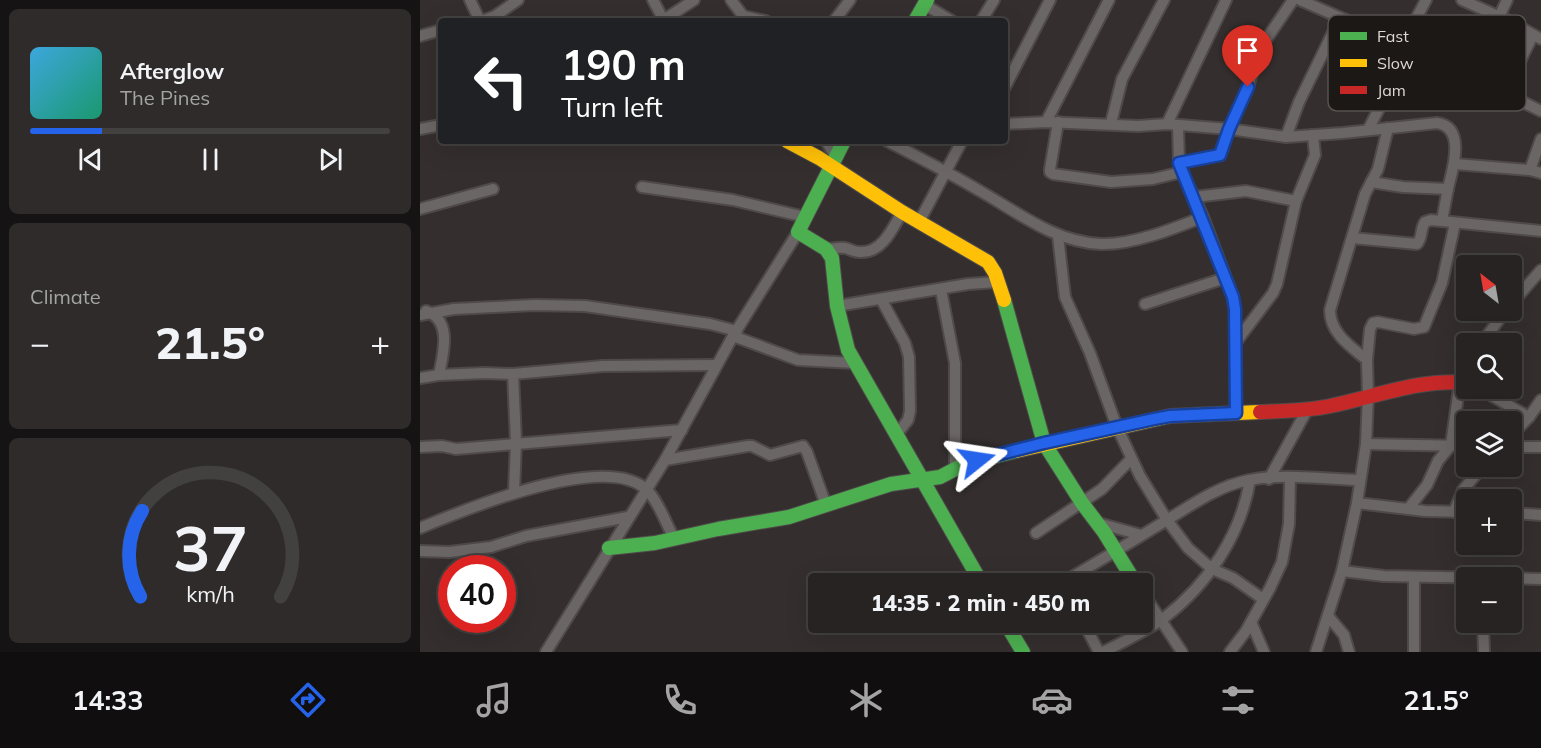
<!DOCTYPE html>
<meta charset="utf-8">
<style>
body{margin:0;font-family:Mulish,sans-serif;background:#2f2b2a;color:#f1f3f6;height:100vh;display:flex;flex-direction:column;font-size:22px;white-space:nowrap}
*{box-sizing:border-box;margin:0}
p{font-size:20px;color:#a4a4a5}
.icon{flex:none;width:33px;height:33px;fill:none;stroke:currentColor;stroke-width:2;stroke-linecap:round;stroke-linejoin:round}
.map{position:relative;flex:1;overflow:hidden}
.sheet{display:flex;flex-direction:column;gap:9px;padding:9px;background:#151313;width:420px}
.sheet>*{flex:none}
.top-card{position:absolute;left:18px;top:18px;width:570px;height:126px;border-radius:6px;box-shadow:0 6px 24px #0002,0 0 0 2px #434040;background:#202124;color:#fff;overflow:hidden}
.needle{width:39px;rotate:329deg}
.tools{position:absolute;left:1036px;top:255px;display:grid;gap:12px}
.tools a{display:grid;place-items:center;width:66px;height:66px;border-radius:6px;background:#272322;box-shadow:0 6px 24px #0002,0 0 0 2px #434040;font-size:30px}
.speed{position:absolute;left:18px;top:555px;display:flex;gap:12px;font-size:30px;font-weight:700;text-align:center}
.speed>*{display:grid;place-content:center;width:78px;height:78px;border-radius:50%;background:#272322;box-shadow:0 6px 24px #0002,0 0 0 2px #434040;line-height:1}
.speed .limit{border:9px solid #d22;background:#fff;color:#111}
.pin{position:absolute;display:grid;place-items:center;width:51px;height:51px;color:#fff;margin:-62px -26px;border-radius:50% 50% 50% 0;rotate:-45deg;box-shadow:0 0 6px #0007}
.pin .icon{rotate:45deg}
.me{position:absolute;width:66px;margin:-33px;rotate:75deg;stroke-linejoin:round;filter:drop-shadow(0 0 4px #0008)}
.turn{display:flex;align-items:center;gap:21px;height:126px;padding:0 24px;font-size:27px}
.turn .icon{width:78px;height:78px;stroke-width:2.5}
.turn b{display:block;font-size:42px;line-height:51px}
.big{font-size:45px;font-weight:800;line-height:1.1}
.sheet .tile{flex:1;display:flex;flex-direction:column;justify-content:center;gap:9px;min-width:0;padding:0 21px;border-radius:9px;background:#2f2b2a}
.sheet .dial{align-items:center;gap:0}
.dial svg{height:156px;overflow:visible;fill:none;stroke:#434040;stroke-width:7;stroke-linecap:round;text-anchor:middle}
.dial text{fill:#f1f3f6;stroke:none}
.song{display:flex;align-items:center;gap:18px}
.cover{width:72px;height:72px;border-radius:9px;background:linear-gradient(135deg,hsl(200 70% 55%),hsl(160 70% 35%))}
.played{height:6px;border-radius:3px;background:linear-gradient(90deg,#2563eb 20%,#434040 20%)}
.keys{display:flex;justify-content:space-around;direction:ltr}
.heat{display:flex;justify-content:space-between;align-items:center;font-size:33px;direction:ltr}
.trip{position:absolute;left:388px;top:573px;width:345px;height:60px;border-radius:6px;background:#272322;box-shadow:0 6px 24px #0002,0 0 0 2px #434040;font-weight:800;line-height:60px;text-align:center}
.tabs{display:flex;height:96px;justify-content:space-around;align-items:center;background:#100e0e;color:#a4a4a5}
.tabs .icon{width:42px;height:42px}
.tabs .active{color:#2563eb}
.tabs b{font-size:27px;color:#f1f3f6}
main{display:flex;flex:1;min-height:0}
.map>svg:first-child{display:block}
.lines{fill:none;stroke-linecap:round;stroke-linejoin:round}
.street-casing{stroke:#4f4a49;stroke-width:14}
.fast-casing{stroke:#4f4a49;stroke-width:16}
.slow-casing{stroke:#4f4a49;stroke-width:16}
.jam-casing{stroke:#4f4a49;stroke-width:16}
.street{stroke:#6a6665;stroke-width:10}
.fast{stroke:#4caf50;stroke-width:14}
.slow{stroke:#ffc107;stroke-width:14}
.jam{stroke:#c62828;stroke-width:14}
.route-casing{stroke:#184099;stroke-width:15}
.route{stroke:#2563eb;stroke-width:10}
.key{fill:#1c1815;stroke:#56524f;stroke-width:1.5}
.key-label{font-size:16px;fill:#dfd8d5}
</style>
<main>
<section class="sheet">
<div class="tile">
<div class="song"><i class="cover"></i><div><b>Afterglow</b><p>The Pines</p></div></div>
<div class="played"></div>
<div class="keys"><svg class="icon" aria-label="previous" viewBox="0 0 24 24"><path d="M18 5L8 12l10 7zM5 5v14"/></svg><svg class="icon" aria-label="pause" viewBox="0 0 24 24"><path d="M8 5v14M16 5v14"/></svg><svg class="icon" aria-label="next" viewBox="0 0 24 24"><path d="M6 5l10 7-10 7zM19 5v14"/></svg></div>
</div>
<div class="tile"><p>Climate</p>
<div class="heat"><a>−</a><b class="big">21.5°</b><a>+</a></div>
</div>
<div class="tile dial"><svg viewBox="0 0 100 80">
<path d="M14 69A42 42 0 1 1 86 69"/>
<path d="M14 69A42 42 0 0 1 15 25" stroke="#2563eb"/>
<text x="50" y="56" font-size="32" font-weight="700">37</text>
<text x="50" y="72" font-size="11">km/h</text>
</svg></div>
</section>
<div class="map">
<svg width="1121" height="652" viewBox="0 0 1121 652">
<rect width="100%" height="100%" fill="#342f2e"/>
<g class="lines">
<g class="street-casing">
<g id="street">
<path d="M50,0L60,21"/>
<path d="M233,0L243,19"/>
<path d="M311,0L327,21"/>
<path d="M880,0L1013,58L1121,111"/>
<path d="M1042,0L1087,20L1121,39"/>
<path d="M505,5L532,21"/>
<path d="M323,16L346,21"/>
<path d="M1079,17L1087,0"/>
<path d="M62,21L75,16L98,0"/>
<path d="M242,21L274,0"/>
<path d="M414,21L430,0"/>
<path d="M561,21L574,0"/>
<path d="M0,36L21,30"/>
<path d="M585,87L630,0"/>
<path d="M1084,93L1113,35"/>
<path d="M626,122L689,0"/>
<path d="M638,122L630,169V172L633,174L691,182L733,179L762,172"/>
<path d="M691,123L702,79L744,0"/>
<path d="M585,124L626,122L718,126L747,124L809,129L866,137L923,133L1017,123C1046,127 1033,169 1028,188C1026,199 1024,210 1022,221"/>
<path d="M747,124L806,0"/>
<path d="M758,126L759,163L762,172L783,217L813,297L815,309L816,413"/>
<path d="M0,129L21,125"/>
<path d="M948,130L964,99L987,36L1006,0"/>
<path d="M866,137L879,102L920,18"/>
<path d="M406,141L415,156"/>
<path d="M467,141C498,157 530,173 560,191C599,213 634,242 681,244C712,245 753,229 783,217"/>
<path d="M759,163L800,155L809,129L828,87L839,50L873,0"/>
<path d="M1035,164L1110,170L1121,173"/>
<path d="M1110,170L1121,139"/>
<path d="M951,182L983,187L1028,189"/>
<path d="M222,187L313,200L385,217"/>
<path d="M774,197L826,191L876,201"/>
<path d="M0,209L73,189"/>
<path d="M499,222L542,141"/>
<path d="M638,236L645,297L670,353L697,427L720,476L747,520L768,548L792,569L813,578L843,599"/>
<path d="M932,238L997,244C1003,237 1000,229 1005,222L1011,220L1121,231"/>
<path d="M406,249C412,249 419,247 425,248C430,249 434,252 439,252C462,254 473,228 482,212"/>
<path d="M521,290L535,363V469"/>
<path d="M461,299L485,343L489,357L490,411L488,420L476,435"/>
<path d="M1092,303L1121,270"/>
<path d="M725,304L805,278"/>
<path d="M417,306L548,284L577,282"/>
<path d="M6,311C33,320 23,354 19,375"/>
<path d="M0,315L34,309L115,305L165,306L290,324L317,331"/>
<path d="M313,336L378,360L435,363"/>
<path d="M816,342L853,293L857,284L876,201L895,155L893,135"/>
<path d="M1061,344L1086,310"/>
<path d="M947,360C930,346 910,333 910,310L945,194L958,169L968,128"/>
<path d="M93,374L96,442L94,492"/>
<path d="M0,378L19,375L64,373L93,374L183,366L296,365"/>
<path d="M1058,388L1109,417"/>
<path d="M1092,435L1109,417L1121,400"/>
<path d="M946,444L1047,446"/>
<path d="M0,447L22,446L36,449L262,430"/>
<path d="M1092,447H1121"/>
<path d="M245,460L328,446H332L350,455L383,446L387,452L406,505"/>
<path d="M849,479L887,410"/>
<path d="M937,503L1005,511L1047,512"/>
<path d="M988,509L1007,485L1018,461L1031,445L1040,382L1047,366"/>
<path d="M1034,512L1043,490L1063,466"/>
<path d="M1092,513L1121,515"/>
<path d="M678,523L721,535"/>
<path d="M0,528C46,509 186,451 227,490C239,502 246,524 254,538"/>
<path d="M616,533L682,489L711,459"/>
<path d="M0,551L29,552L71,547L106,536L208,517"/>
<path d="M922,571L964,576L1074,578"/>
<path d="M1092,578L1121,579"/>
<path d="M640,584C676,563 711,542 747,520C773,504 798,486 829,480C864,473 903,479 939,480"/>
<path d="M723,593L762,652"/>
<path d="M908,616L924,635L929,652"/>
<path d="M663,622L679,652"/>
<path d="M831,622L844,652"/>
<path d="M1063,622L1064,652"/>
<path d="M126,652L245,460L313,336L378,232"/>
<path d="M683,652C703,642 726,631 744,618C788,584 821,535 830,480"/>
<path d="M810,652L826,631L850,588L862,562L869,524L870,477"/>
<path d="M896,652L922,571L937,503L946,444L948,396L947,360L950,329L953,323L958,322L994,329L1004,327L1022,283L1035,223"/>
<path d="M994,652V577"/>
</g>
</g>
<g class="fast-casing">
<g id="fast">
<path d="M495,21L507,0"/>
<path d="M424,141L378,232L406,249L412,258L417,306L428,350L562,584"/>
<path d="M584,300L624,443L662,503L684,532L716,584"/>
<path d="M189,548L235,543L298,529L369,517L471,484L520,477L545,464L596,451"/>
<path d="M585,622L603,652"/>
</g>
</g>
<g class="slow-casing">
<g id="slow">
<path d="M367,141L399,158L482,212L568,262L575,273L584,300"/>
<path d="M596,451L750,416L840,412"/>
</g>
</g>
<g class="jam-casing">
<path id="jam" d="M840,412C864,411 887,411 910,406C955,397 1001,378 1047,383"/>
</g>
<use href="#street" class="street"/>
<use href="#fast" class="fast"/>
<use href="#slow" class="slow"/>
<use href="#jam" class="jam"/>
</g>
<g class="lines">
<g class="route-casing">
<path id="route" d="M557,460L624,443L734,419L750,416L816,413L815,309L813,297L759,163L800,155L809,129L828,87"/>
</g>
<use href="#route" class="route"/>
</g>
<rect x="908" y="15" width="198" height="96" rx="9" class="key"/>
<rect x="920" y="32" width="27" height="8" fill="#4caf50"/>
<rect x="920" y="59" width="27" height="8" fill="#ffc107"/>
<rect x="920" y="86" width="27" height="8" fill="#c62828"/>
<g class="key-label">
<text x="957" y="42">Fast</text>
<text x="957" y="69">Slow</text>
<text x="957" y="96">Jam</text>
</g>
</svg>
<div class="tools">
<a><svg class="needle" viewBox="-14 -14 28 28"><path d="M0-13l5 13h-10z" fill="#e53935"/><path d="M0 13l5-13h-10z" fill="#a4a4a5"/></svg></a>
<a><svg class="icon" aria-label="search" viewBox="0 0 24 24"><circle cx="10" cy="10" r="6"/><path d="M15 15l6 6"/></svg></a>
<a><svg class="icon" aria-label="layers" viewBox="0 0 24 24"><path d="M12 4l9 5-9 5-9-5zM3 14l9 5 9-5"/></svg></a>
<a>+</a>
<a>−</a>
</div>
<div class="speed"><div class="limit">40</div></div>
<div class="pin" style="left:828px;top:87px;background:#d93025"><svg class="icon" aria-label="arrive" viewBox="0 0 24 24"><path d="M6 21V4h12l-3 4 3 4H6"/></svg></div>
<svg class="me" style="left:557px;top:460px" viewBox="-20 -20 40 40"><path d="M0-17L14 15 0 8-14 15z" fill="#2563eb" stroke="#fff" stroke-width="4"/></svg>
<div class="trip">14:35 · 2 min · 450 m</div>
<div class="top-card">
<div class="turn"><svg class="icon" aria-label="left" viewBox="0 0 24 24"><path d="M17 20v-9H6M10 6l-5 5 5 5"/></svg><div><b>190 m</b>Turn left</div></div>
</div>
</div>
</main>
<nav class="tabs">
<b>14:33</b>
<svg class="icon active" aria-label="directions" viewBox="0 0 24 24"><path d="M12 3l9 9-9 9-9-9zM9 14v-3h6M13 9l2 2-2 2"/></svg>
<svg class="icon" aria-label="music" viewBox="0 0 24 24"><path d="M9 18V5l10-2v13"/><circle cx="6" cy="18" r="3"/><circle cx="16" cy="16" r="3"/></svg>
<svg class="icon" aria-label="phone" viewBox="0 0 24 24"><path d="M5 4h4l2 5-3 2q2 4 5 5l2-3 5 2v4C11 20 4 13 5 4z"/></svg>
<svg class="icon" aria-label="climate" viewBox="0 0 24 24"><path d="M12 3v18M4 7l16 10M4 17L20 7"/></svg>
<svg class="icon" aria-label="car" viewBox="0 0 24 24"><path d="M5 17H2v-5l4-1 3-4h7l3 4 3 1v5h-3M9 17h6M6 11h13"/><circle cx="7" cy="17" r="2"/><circle cx="17" cy="17" r="2"/></svg>
<svg class="icon" aria-label="filters" viewBox="0 0 24 24"><path d="M4 7h16M4 17h16"/><circle cx="9" cy="7" r="2"/><circle cx="15" cy="17" r="2"/></svg>
<b>21.5°</b>
</nav>
